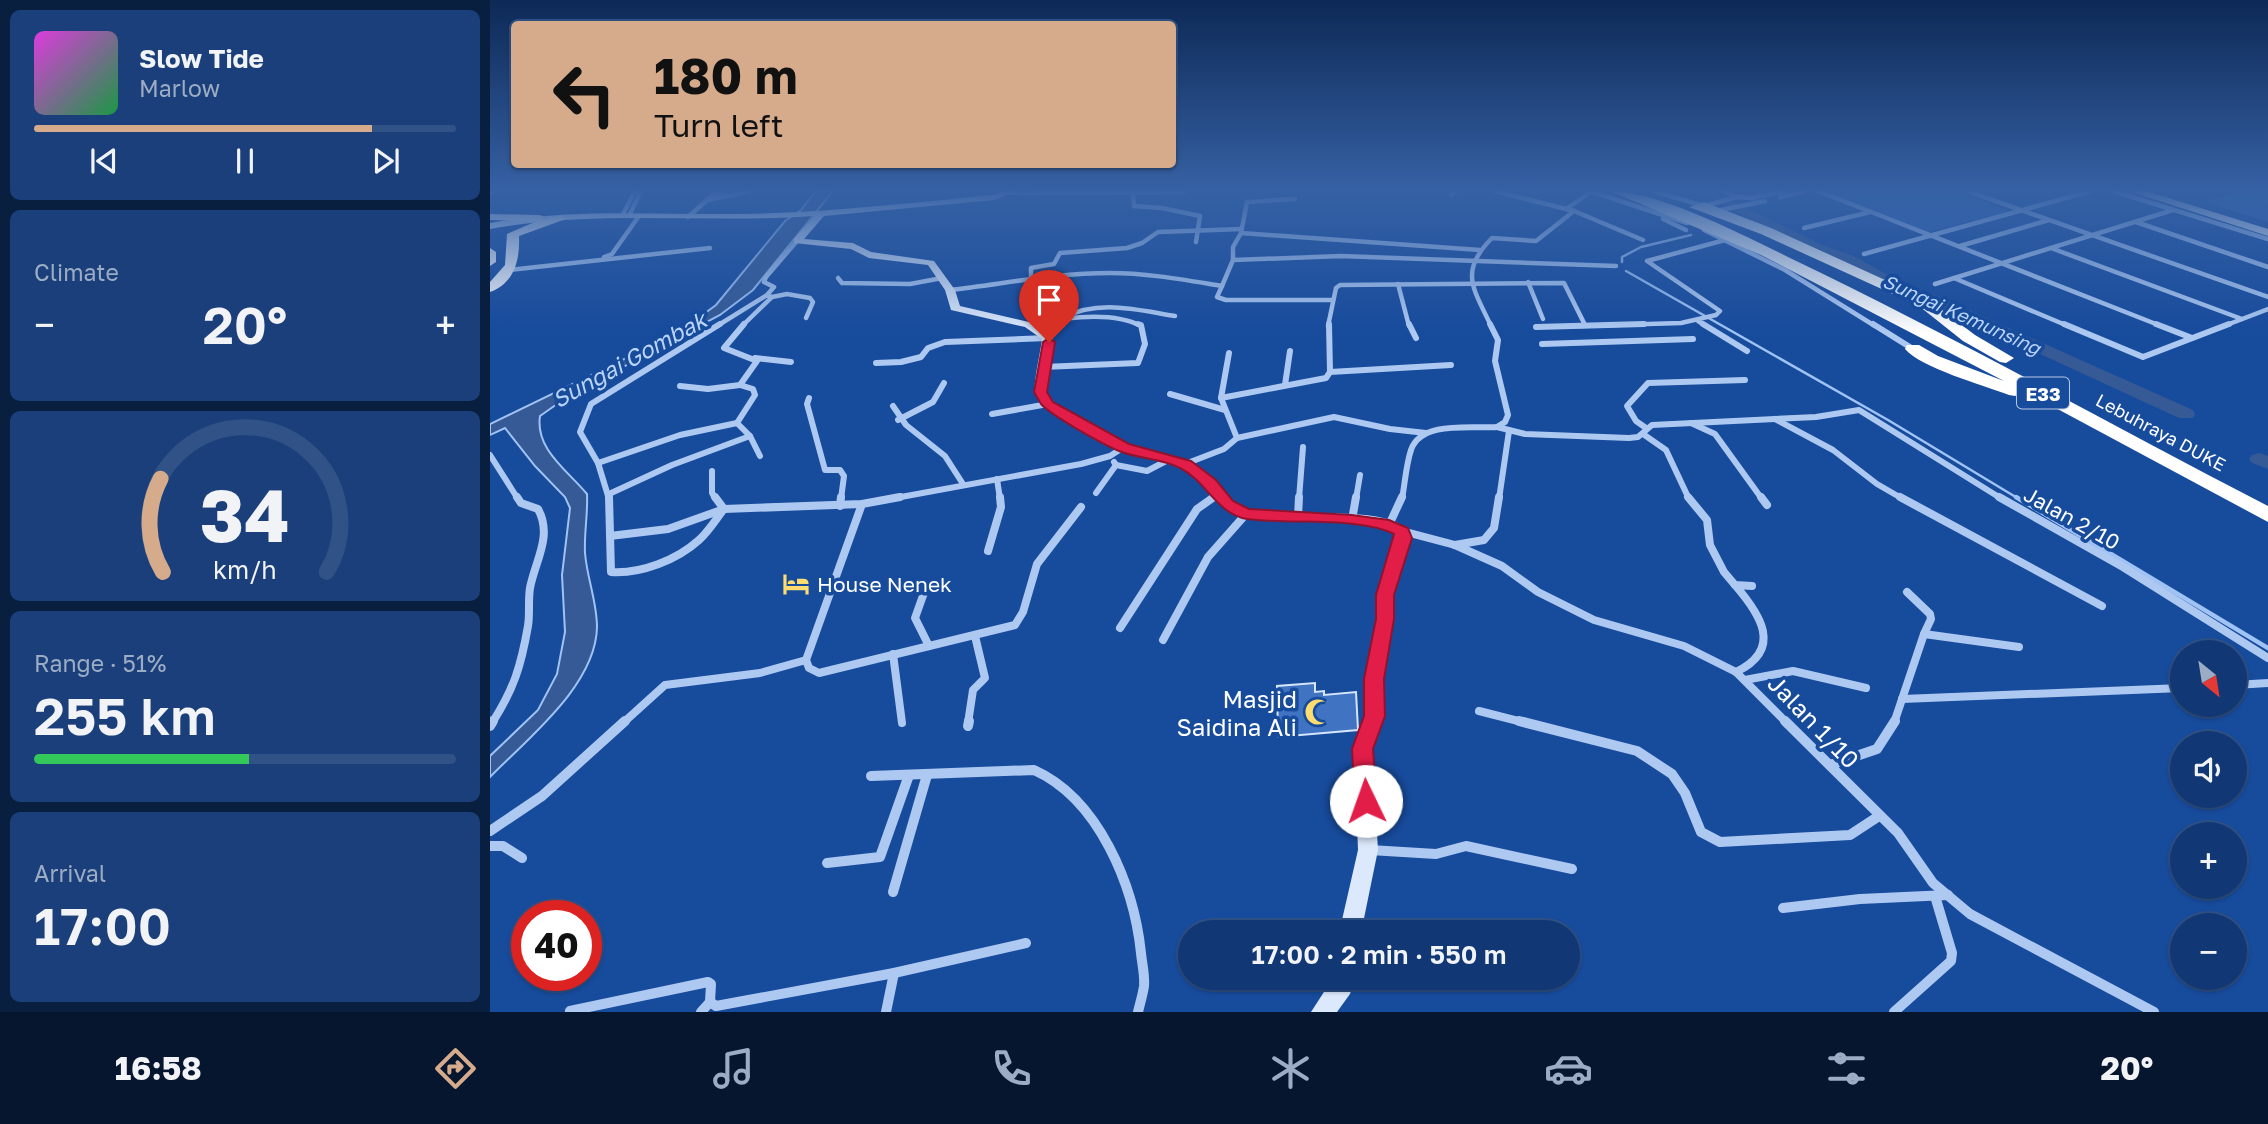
<!DOCTYPE html>
<meta charset="utf-8">
<style>
body{margin:0;font-family:"Golos Text",sans-serif;background:#1a3f7a;color:#f1f3f6;height:100vh;display:flex;flex-direction:column;font-size:26px;white-space:nowrap}
*{box-sizing:border-box;margin:0}
p{font-size:23px;color:#9cacc5}
.icon{flex:none;width:38px;height:38px;fill:none;stroke:currentColor;stroke-width:2;stroke-linecap:round;stroke-linejoin:round}
.map{position:relative;flex:1;overflow:hidden}
.panel{display:flex;flex-direction:column;gap:10px;padding:10px;background:#091f40;width:490px}
.panel>*{flex:none}
.guide{position:absolute;left:21px;top:21px;width:665px;height:147px;border-radius:7px;box-shadow:0 2px 5px #0004,0 0 0 2px #305287;background:#d6ab8b;color:#111;overflow:hidden}
.needle{width:46px;rotate:150deg}
.fabs{position:absolute;left:1680px;top:640px;display:grid;gap:14px}
.fabs a{display:grid;place-items:center;width:77px;height:77px;border-radius:50%;background:#113875;box-shadow:0 2px 5px #0004,0 0 0 2px #305287;font-size:35px}
.speed{position:absolute;left:21px;top:900px;display:flex;gap:14px;font-size:35px;font-weight:700;text-align:center}
.speed>*{display:grid;place-content:center;width:91px;height:91px;border-radius:50%;background:#113875;box-shadow:0 2px 5px #0004,0 0 0 2px #305287;line-height:1}
.speed .limit{border:10px solid #d22;background:#fff;color:#111}
.pin{position:absolute;display:grid;place-items:center;width:60px;height:60px;color:#fff;margin:-72px -30px;border-radius:50% 50% 50% 0;rotate:-45deg;box-shadow:0 0 7px #0007}
.pin .icon{rotate:45deg}
.me{position:absolute;width:77px;margin:-38px;rotate:357deg;stroke-linejoin:round;filter:drop-shadow(0 0 5px #0008)}
.turn{display:flex;align-items:center;gap:24px;height:147px;padding:0 28px;font-size:32px}
.turn .icon{width:91px;height:91px;stroke-width:2.5}
.turn b{display:block;font-size:49px;line-height:60px}
.big{font-size:52px;font-weight:600;line-height:1.1}
.panel .widget{flex:1;display:flex;flex-direction:column;justify-content:center;gap:10px;min-width:0;padding:0 24px;border-radius:10px;background:#1a3f7a}
.panel .dial{align-items:center;gap:0}
.dial svg{height:182px;overflow:visible;fill:none;stroke:#305287;stroke-width:7;stroke-linecap:round;text-anchor:middle}
.dial text{fill:#f1f3f6;stroke:none}
.song{display:flex;align-items:center;gap:21px}
.cover{width:84px;height:84px;border-radius:10px;background:linear-gradient(135deg,hsl(300 70% 55%),hsl(140 70% 35%))}
.played{height:7px;border-radius:4px;background:linear-gradient(90deg,#d6ab8b 80%,#305287 80%)}
.keys{display:flex;justify-content:space-around;direction:ltr}
.heat{display:flex;justify-content:space-between;align-items:center;font-size:38px;direction:ltr}
.charge{height:10px;border-radius:5px;background:linear-gradient(90deg,#34c759 51%,#305287 0)}
.trip{position:absolute;left:688px;top:920px;width:402px;height:70px;border-radius:35px;background:#113875;box-shadow:0 2px 5px #0004,0 0 0 2px #305287;font-weight:600;line-height:70px;text-align:center}
.tab-bar{display:flex;height:112px;justify-content:space-around;align-items:center;background:#07162f;color:#9cacc5}
.tab-bar .icon{width:49px;height:49px}
.tab-bar .selected{color:#d6ab8b}
.tab-bar b{font-size:32px;color:#f1f3f6}
main{display:flex;flex:1;min-height:0}
.map>svg:first-child{display:block}
.green{fill:#2b64b9}
.water{fill:#355a95;stroke:#a0c3f5;stroke-width:2}
.lines{fill:none;stroke-linecap:round;stroke-linejoin:round}
.stream-far1{stroke:#a0c3f5;stroke-width:2.5}
.stream{stroke:#a0c3f5;stroke-width:4.5}
.river{fill:#355a95;fill-rule:evenodd}
.building{fill:#4074c2;stroke:#d5e5fc;stroke-width:2}
.street-far3{stroke:#adc9f2;stroke-width:4.5}
.street-far2{stroke:#adc9f2;stroke-width:6}
.street-far1{stroke:#adc9f2;stroke-width:8}
.street{stroke:#adc9f2;stroke-width:10}
.secondary{fill:#dce9fc;fill-rule:evenodd}
.primary{fill:#f9fbff;fill-rule:evenodd}
.highway{fill:#fff;fill-rule:evenodd}
.route{fill:#e11d48;stroke:#92132f;stroke-width:2}
.labels{text-anchor:middle;dominant-baseline:central;stroke-width:7;stroke-linejoin:round;paint-order:stroke}
.far-street-label{font-size:18px;fill:#fff;stroke:#174b9c}
.far-water-label{font-size:19px;font-style:italic;fill:#bad4f9;stroke:#174b9c}
.shield{fill:#174b9c;stroke:#b9c9e1;stroke-width:2}
.shield-label{font-size:19px;font-weight:bold;fill:#fff}
.street-label{font-size:21px;fill:#fff;stroke:#174b9c}
.poi-label{font-size:21px;fill:#fff;stroke:#174b9c;text-anchor:start}
.water-label{font-size:23px;font-style:italic;fill:#bad4f9;stroke:#174b9c}
.near-poi-label{font-size:24px;fill:#fff;stroke:#174b9c;text-anchor:end}
.near-street-label{font-size:24px;fill:#fff;stroke:#174b9c}
</style>
<main>
<section class="panel">
<div class="widget">
<div class="song"><i class="cover"></i><div><b>Slow Tide</b><p>Marlow</p></div></div>
<div class="played"></div>
<div class="keys"><svg class="icon" aria-label="previous" viewBox="0 0 24 24"><path d="M18 5L8 12l10 7zM5 5v14"/></svg><svg class="icon" aria-label="pause" viewBox="0 0 24 24"><path d="M8 5v14M16 5v14"/></svg><svg class="icon" aria-label="next" viewBox="0 0 24 24"><path d="M6 5l10 7-10 7zM19 5v14"/></svg></div>
</div>
<div class="widget"><p>Climate</p>
<div class="heat"><a>−</a><b class="big">20°</b><a>+</a></div>
</div>
<div class="widget dial"><svg viewBox="0 0 100 80">
<path d="M14 69A42 42 0 1 1 86 69"/>
<path d="M14 69A42 42 0 0 1 13 28" stroke="#d6ab8b"/>
<text x="50" y="56" font-size="32" font-weight="700">34</text>
<text x="50" y="72" font-size="11">km/h</text>
</svg></div>
<div class="widget"><p>Range · 51%</p><b class="big">255 km</b><div class="charge"></div></div>
<div class="widget"><p>Arrival</p><b class="big">17:00</b></div>
</section>
<div class="map">
<svg width="1778" height="1012" viewBox="0 0 1778 1012">
<rect width="100%" height="100%" fill="#174b9c"/>
<g class="green">
<path d="M1465,191L1520,211L1439,232L1338,192Z"/>
<path d="M1750,191H1778V222L1715,202Z"/>
</g>
<path class="water" d="M326,191H343L263,290L230,315L77,397L50,416C45,449 77,470 97,494C98,514 94,533 95,553C97,578 107,602 107,627C106,685 38,738 0,777V756L48,710L67,674L75,632L72,575L80,508L75,497L45,466L15,428L0,435V424L188,333L226,305L295,221L311,210Z"/>
<g class="lines">
<g class="stream-far1">
<path d="M1132,262V257L1151,247L1201,235"/>
<path d="M1136,271L1398,420L1529,499"/>
</g>
<path class="stream" d="M1526,497L1778,648"/>
<g class="river">
<path d="M1206,191H1222L1332,245L1364,256L1417,286L1445,295L1703,410L1705,414L1703,418H1689L1435,301L1407,292L1354,262L1322,251Z"/>
<path d="M1769,453L1778,456V469L1762,463L1759,459L1762,455Z"/>
</g>
</g>
<path class="building" d="M825,683V692L834,691V695L866,692L868,730L788,737L787,686Z"/>
<g class="lines">
<g class="street-far3">
<path d="M1005,191L1084,211L1153,240"/>
<path d="M1100,191L1197,223"/>
<path d="M1163,191L1214,206L1247,197L1262,198L1295,191"/>
<path d="M1233,191L1247,197"/>
<path d="M1328,191L1671,326"/>
<path d="M1477,191L1778,297"/>
<path d="M1623,191L1778,239"/>
<path d="M643,192L644,206L672,208L710,216L706,242"/>
<path d="M0,193L3,191"/>
<path d="M520,193L694,192"/>
<path d="M961,195L967,191"/>
<path d="M1290,197L1316,191"/>
<path d="M217,200L261,191"/>
<path d="M1076,209L1101,192"/>
<path d="M1231,210L1275,201"/>
<path d="M132,216L145,191"/>
<path d="M139,216L151,191"/>
<path d="M198,217L224,194L234,191"/>
<path d="M1173,219L1196,230"/>
<path d="M1646,222L1778,267"/>
<path d="M1314,228L1380,212"/>
<path d="M1214,230L1295,270L1385,326"/>
<path d="M751,233L990,250"/>
<path d="M1470,246L1559,220"/>
<path d="M1561,248L1752,319"/>
<path d="M1374,254L1601,191"/>
<path d="M114,257L122,254L149,216"/>
<path d="M743,260L851,256L1126,266"/>
<path d="M19,270L220,248"/>
<path d="M348,278L352,283L420,284L452,278"/>
<path d="M541,278V268L564,264L570,253L637,248L652,243L668,232L751,229"/>
<path d="M1464,278L1578,326"/>
<path d="M1038,282L1053,319"/>
<path d="M908,284L919,326"/>
<path d="M1445,284L1683,210"/>
<path d="M732,286L727,297L736,300H843"/>
<path d="M460,290C513,284 566,273 620,273C658,273 695,280 732,286L743,260V247L751,233L757,202L805,199"/>
<path d="M282,297L297,294L320,298L323,302L316,318"/>
<path d="M573,318C608,299 647,310 685,316"/>
<path d="M1208,321L1216,326"/>
<path d="M539,325C571,318 621,310 651,326"/>
<path d="M227,326L277,295L284,287L274,282L276,277L307,241"/>
<path d="M252,326L282,297L278,296"/>
<path d="M838,326L846,288L850,285L1074,283L1094,323"/>
<path d="M1001,326C984,289 968,272 1002,238L1046,241L1084,211"/>
<path d="M1090,326L1191,323L1226,315L1230,311L1157,261L1235,240"/>
<path d="M1734,326L1778,309"/>
</g>
<g class="street-far2">
<path d="M254,324L234,348L267,361L250,385L263,389L265,395L247,423L260,436L270,456"/>
<path d="M919,324L926,338"/>
<path d="M1213,324L1257,351"/>
<path d="M1383,324L1423,349"/>
<path d="M1574,324L1653,357L1739,324"/>
<path d="M1666,324L1702,338"/>
<path d="M539,325L544,324"/>
<path d="M1046,327L1154,324"/>
<path d="M1052,344L1203,339"/>
<path d="M265,358L301,362"/>
<path d="M386,363L411,362L431,357L438,348L455,342L557,338"/>
<path d="M553,367L648,363L655,344L651,325L648,324"/>
<path d="M840,372L961,365"/>
<path d="M795,385L800,351"/>
<path d="M190,386L218,389L250,385"/>
<path d="M680,394L735,410"/>
<path d="M319,398L317,404L335,470H350L354,476L351,499"/>
<path d="M731,398L836,378L840,372L839,324"/>
<path d="M403,406L416,425L455,456L473,484"/>
<path d="M502,414L558,404"/>
<path d="M1285,419L1343,450L1387,484L1413,499"/>
<path d="M408,420L443,402L454,383"/>
<path d="M1201,423L1225,434L1272,499"/>
<path d="M1007,427L1035,434L1139,438L1148,437L1162,425L1326,417L1369,410L1512,499"/>
<path d="M1156,428L1146,421L1137,406L1158,383L1255,380"/>
<path d="M1153,434L1176,450L1199,499"/>
<path d="M747,438L844,417L900,429L936,433"/>
<path d="M0,455L28,499"/>
<path d="M108,463L190,435L247,423"/>
<path d="M695,464L734,449L747,438L731,398L739,353"/>
<path d="M626,465L657,471L678,460"/>
<path d="M222,471V493L226,499"/>
<path d="M507,479L510,499"/>
<path d="M606,493L626,465L624,462"/>
<path d="M119,494L182,465L260,436"/>
<path d="M119,499L108,463L90,432L101,404L230,324"/>
<path d="M400,499L591,464L620,456L634,447"/>
<path d="M721,499L728,494"/>
<path d="M809,499L813,447"/>
<path d="M866,499L870,475"/>
<path d="M912,499C915,483 916,465 921,450C931,420 983,429 1007,427L1015,422L1018,415L1005,361L1008,340L1000,324"/>
<path d="M1009,499L1019,431"/>
</g>
<g class="street-far1">
<path d="M119,497L121,572C151,574 187,560 209,540C219,531 226,519 234,509"/>
<path d="M225,497L234,509"/>
<path d="M1198,497L1217,520L1220,545L1234,572L1245,585L1262,586"/>
<path d="M1271,497L1277,505"/>
<path d="M1410,497L1612,606"/>
<path d="M1509,497L1633,567L1778,658"/>
<path d="M372,504L316,660L319,668L329,673L525,625L533,612L547,564L591,507"/>
<path d="M350,506L351,497"/>
<path d="M808,517L809,497"/>
<path d="M862,520L866,497"/>
<path d="M899,525L912,497"/>
<path d="M912,531L965,545L1012,566L1048,592L1104,620L1194,646L1246,672L1297,723"/>
<path d="M120,536L178,529L234,509L372,504L410,497"/>
<path d="M965,545L994,540L1004,528L1009,497"/>
<path d="M498,551L511,507L510,497"/>
<path d="M1245,585C1270,614 1294,649 1246,672"/>
<path d="M435,590L425,618L439,646"/>
<path d="M1417,592L1440,614L1441,619L1434,634"/>
<path d="M630,628L707,509L724,497"/>
<path d="M673,640L718,557L756,514"/>
<path d="M403,654L412,723"/>
<path d="M1255,680L1303,671L1376,688"/>
<path d="M1745,685L1778,683"/>
<path d="M1412,699L1692,688"/>
<path d="M989,711L1036,723"/>
<path d="M2,723C24,689 31,666 38,626C40,614 38,600 40,588C45,561 63,536 48,509L31,503L27,497"/>
<path d="M133,723L175,685L270,673L316,660"/>
<path d="M478,723L483,690L495,678L485,636"/>
<path d="M1404,723L1434,634L1529,647"/>
</g>
<g class="street">
<path d="M1029,721L1147,751L1182,774L1195,793L1211,832L1230,842L1360,835L1389,816"/>
<path d="M1295,721L1408,833L1443,883L1480,914L1664,1012"/>
<path d="M0,726L3,721"/>
<path d="M478,726L479,721"/>
<path d="M1340,765L1387,749L1405,721"/>
<path d="M381,776L544,770C609,799 644,886 651,953C652,964 655,975 654,986C653,994 650,1003 648,1012"/>
<path d="M0,831L52,796L135,721"/>
<path d="M0,846H13L32,858"/>
<path d="M880,850L946,854L976,846L1082,869"/>
<path d="M337,863L390,857L419,775"/>
<path d="M403,892L437,775"/>
<path d="M1293,908L1370,899L1458,895"/>
<path d="M1021,978L1028,979"/>
<path d="M80,1011L218,982L221,984L220,1002"/>
<path d="M211,1012L220,1002L226,1006L404,973L536,943"/>
<path d="M396,1012L404,973"/>
<path d="M1404,1012L1461,961L1462,953L1445,896"/>
</g>
<g class="secondary">
<path d="M514,191H527L504,200L334,216L314,239L363,243L381,252L444,261L465,290L470,306L543,323L562,336L563,338C562,353 555,377 557,391C559,408 628,441 645,447C665,454 687,455 706,465C726,476 736,503 758,509C796,520 894,502 919,531L921,538L903,595V619L893,679L894,716L882,749L888,850L871,933H849L868,850L864,749L876,716L875,679L887,619V595L907,538L905,534C861,511 805,528 757,518C728,512 719,482 694,470C676,461 656,460 638,453C617,446 550,413 545,392C543,383 551,350 552,339L535,327L461,310L455,290L438,265L379,258L361,249L304,243V239L324,216C216,224 107,209 0,229V223C83,208 165,215 249,214C334,213 419,203 503,195Z"/>
<path d="M843,978H865L860,994L847,1012H821Z"/>
</g>
<g class="primary">
<path d="M1639,191H1656L1778,229V236Z"/>
<path d="M0,214L49,215L53,216V220L71,216L76,219L29,236C30,259 25,283 0,292V282L15,265L17,234L47,221L0,220Z"/>
<path d="M0,248L6,252V262L0,266Z"/>
</g>
<g class="highway">
<path d="M1120,191C1168,191 1253,235 1298,257C1461,335 1618,423 1778,506V522L1534,391L1525,396L1519,395C1493,385 1431,368 1415,349L1417,345H1429L1448,356L1514,381L1271,255Z"/>
<path d="M1214,202L1281,228L1439,300L1485,335L1524,358L1516,363L1510,362L1473,341L1429,306L1271,234L1199,207Z"/>
</g>
</g>
<linearGradient id="sky" x2="0" y2="1"><stop stop-color="#0d2956"/><stop offset="0.57" stop-color="#3661a4"/><stop offset="1" stop-color="#3661a4" stop-opacity="0"/></linearGradient>
<rect width="1778" height="333" fill="url(#sky)"/>
<path class="route" d="M559,338L565,342L557,392L563,402L639,444L701,461L726,480L743,501L759,509L862,515L899,520L918,528L922,538L904,595V619L894,679L895,716L883,749L887,801L883,807L876,810L868,807L865,801L862,749L874,716V679L886,619V595L904,534C869,516 798,525 757,519C727,514 716,481 690,468C672,458 648,459 629,451C612,444 562,416 551,404L544,392L553,342Z"/>
<defs>
<g id="hotel-bare" transform="scale(2.1)"><path d="M-6-4.5h1.5V1H6V5H4.5V3h-9V5H-6ZM-4 0a1.8 1.8 0 1 1 3.6 0ZM.5 0V-2.5h3Q6-2.5 6 0Z" fill="#ffdc6f" stroke="#174b9c" stroke-width="2.5" paint-order="stroke"/></g>
<g id="mosque-bare" transform="scale(2.1)"><path d="M3.5-4.9A6 6 0 1 0 3.5 4.9A5 5 0 1 1 3.5-4.9Z" fill="#ffdc6f" stroke="#174b9c" stroke-width="2.5" paint-order="stroke"/></g>
</defs>
<g fill-rule="evenodd">
<use href="#hotel-bare" x="306" y="584"/>
<use href="#mosque-bare" x="828" y="712"/>
</g>
<g class="labels">
<g class="far-street-label">
<text transform="translate(1671 432) rotate(28)">Lebuhraya DUKE</text>
</g>
<g class="far-water-label">
<text transform="translate(1472 314) rotate(24)">Sungai Kemunsing</text>
</g>
<rect class="shield" x="1527" y="377.5" width="52" height="31" rx="5"/>
<g class="shield-label">
<text x="1553" y="393">E33</text>
</g>
<g class="street-label">
<text transform="translate(1582 518) rotate(29)">Jalan 2/10</text>
</g>
<g class="poi-label">
<text x="327" y="584">House Nenek</text>
</g>
<g class="water-label">
<text transform="translate(139 359) rotate(-29)">Sungai Gombak</text>
</g>
<g class="near-poi-label">
<text x="807" y="698">Masjid<tspan x="807" dy="28">Saidina Ali</tspan></text>
</g>
<g class="near-street-label">
<text transform="translate(1324 721) rotate(46)">Jalan 1/10</text>
</g>
</g>
</svg>
<div class="fabs">
<a><svg class="needle" viewBox="-14 -14 28 28"><path d="M0-13l5 13h-10z" fill="#e53935"/><path d="M0 13l5-13h-10z" fill="#9cacc5"/></svg></a>
<a><svg class="icon" aria-label="sound" viewBox="0 0 24 24"><path d="M4 9h4l5-4v14l-5-4H4zM17 9q2 3 0 6"/></svg></a>
<a>+</a>
<a>−</a>
</div>
<div class="speed"><div class="limit">40</div></div>
<div class="pin" style="left:559px;top:342px;background:#d93025"><svg class="icon" aria-label="arrive" viewBox="0 0 24 24"><path d="M6 21V4h12l-3 4 3 4H6"/></svg></div>
<svg class="me" style="left:876px;top:801px" viewBox="-20 -20 40 40"><circle r="19" fill="#fff"/><path d="M0-13L10 11 0 6-10 11z" fill="#e11d48"/></svg>
<div class="trip">17:00 · 2 min · 550 m</div>
<div class="guide">
<div class="turn"><svg class="icon" aria-label="left" viewBox="0 0 24 24"><path d="M17 20v-9H6M10 6l-5 5 5 5"/></svg><div><b>180 m</b>Turn left</div></div>
</div>
</div>
</main>
<nav class="tab-bar">
<b>16:58</b>
<svg class="icon selected" aria-label="directions" viewBox="0 0 24 24"><path d="M12 3l9 9-9 9-9-9zM9 14v-3h6M13 9l2 2-2 2"/></svg>
<svg class="icon" aria-label="music" viewBox="0 0 24 24"><path d="M9 18V5l10-2v13"/><circle cx="6" cy="18" r="3"/><circle cx="16" cy="16" r="3"/></svg>
<svg class="icon" aria-label="phone" viewBox="0 0 24 24"><path d="M5 4h4l2 5-3 2q2 4 5 5l2-3 5 2v4C11 20 4 13 5 4z"/></svg>
<svg class="icon" aria-label="climate" viewBox="0 0 24 24"><path d="M12 3v18M4 7l16 10M4 17L20 7"/></svg>
<svg class="icon" aria-label="car" viewBox="0 0 24 24"><path d="M5 17H2v-5l4-1 3-4h7l3 4 3 1v5h-3M9 17h6M6 11h13"/><circle cx="7" cy="17" r="2"/><circle cx="17" cy="17" r="2"/></svg>
<svg class="icon" aria-label="filters" viewBox="0 0 24 24"><path d="M4 7h16M4 17h16"/><circle cx="9" cy="7" r="2"/><circle cx="15" cy="17" r="2"/></svg>
<b>20°</b>
</nav>
